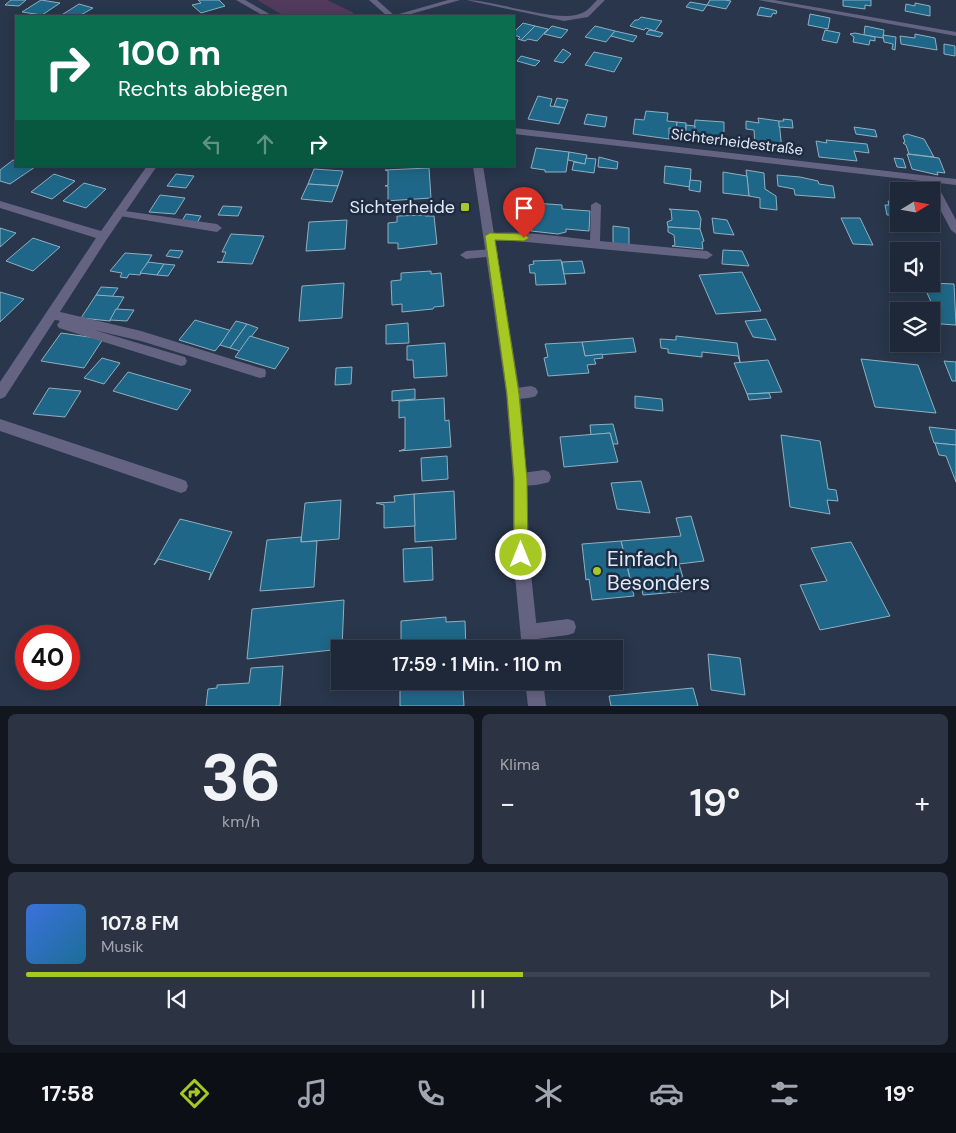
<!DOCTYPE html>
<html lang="de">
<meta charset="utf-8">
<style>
body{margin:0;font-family:"DM Sans",sans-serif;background:#2c3443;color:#f1f3f6;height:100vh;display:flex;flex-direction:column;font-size:19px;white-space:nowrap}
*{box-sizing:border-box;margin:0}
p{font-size:16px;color:#a1a6ae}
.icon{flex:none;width:28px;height:28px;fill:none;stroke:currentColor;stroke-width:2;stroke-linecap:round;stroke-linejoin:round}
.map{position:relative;height:706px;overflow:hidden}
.drawer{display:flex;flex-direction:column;gap:8px;padding:8px;background:#11161f;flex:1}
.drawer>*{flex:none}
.banner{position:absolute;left:15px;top:15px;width:500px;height:152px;border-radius:0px;box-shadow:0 2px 12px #0003,0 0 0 1px #3c4453;background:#0b6e4f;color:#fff;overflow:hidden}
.needle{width:32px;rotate:79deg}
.controls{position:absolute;left:890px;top:182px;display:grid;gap:10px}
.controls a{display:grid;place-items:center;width:50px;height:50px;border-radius:0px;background:#1f2838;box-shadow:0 2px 12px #0003,0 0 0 1px #3c4453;font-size:25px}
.speed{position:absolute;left:15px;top:625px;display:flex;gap:10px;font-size:25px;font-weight:700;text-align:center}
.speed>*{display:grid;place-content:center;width:65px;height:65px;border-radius:50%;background:#1f2838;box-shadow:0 2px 12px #0003,0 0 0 1px #3c4453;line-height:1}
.speed .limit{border:8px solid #d22;background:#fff;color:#111}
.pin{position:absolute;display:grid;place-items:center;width:42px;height:42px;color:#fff;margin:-51px -21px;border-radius:50% 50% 50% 0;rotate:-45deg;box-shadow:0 0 5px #0007}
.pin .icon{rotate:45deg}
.me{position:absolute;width:55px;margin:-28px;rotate:0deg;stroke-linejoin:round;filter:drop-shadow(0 0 4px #0008)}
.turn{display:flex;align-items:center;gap:18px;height:105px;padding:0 20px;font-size:22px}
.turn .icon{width:65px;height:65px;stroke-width:2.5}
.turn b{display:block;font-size:35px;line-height:42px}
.lanes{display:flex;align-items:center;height:48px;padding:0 20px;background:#0003;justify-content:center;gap:25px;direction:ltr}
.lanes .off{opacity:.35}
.big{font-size:38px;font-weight:600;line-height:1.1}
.drawer .tile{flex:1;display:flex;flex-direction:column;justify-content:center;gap:8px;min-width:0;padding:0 18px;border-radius:8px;background:#2c3443}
.drawer .dial{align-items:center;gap:0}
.dial b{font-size:65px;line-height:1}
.song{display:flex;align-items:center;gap:15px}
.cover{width:60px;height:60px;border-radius:8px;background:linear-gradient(135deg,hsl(220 70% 55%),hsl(200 70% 35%))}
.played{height:5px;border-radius:2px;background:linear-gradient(90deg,#a5c823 55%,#3c4453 55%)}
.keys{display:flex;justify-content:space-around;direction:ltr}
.heat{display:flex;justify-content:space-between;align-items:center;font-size:28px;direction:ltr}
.drawer .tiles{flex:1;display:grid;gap:8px;grid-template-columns:1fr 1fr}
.tile:last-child{grid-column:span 2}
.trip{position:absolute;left:331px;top:640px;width:292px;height:50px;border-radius:0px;background:#1f2838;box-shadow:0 2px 12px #0003,0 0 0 1px #3c4453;font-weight:600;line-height:50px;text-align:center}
.tabs{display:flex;height:80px;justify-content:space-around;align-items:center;background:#0c1016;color:#a1a6ae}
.tabs .icon{width:35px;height:35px}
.tabs .selected{color:#a5c823}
.tabs b{font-size:22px;color:#f1f3f6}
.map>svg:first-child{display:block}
.green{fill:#523a5c}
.building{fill:#1f6788;stroke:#90afc0}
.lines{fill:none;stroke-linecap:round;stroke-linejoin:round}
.service{fill:#656382;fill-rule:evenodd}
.minor{fill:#656382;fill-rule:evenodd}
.tertiary{fill:#656382;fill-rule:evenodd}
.route{fill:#a5c823;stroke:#6b8217}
.poi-dot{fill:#a5c823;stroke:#1f2b40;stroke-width:2}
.labels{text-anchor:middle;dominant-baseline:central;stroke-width:5;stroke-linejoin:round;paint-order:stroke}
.far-street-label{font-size:15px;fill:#e2eaf8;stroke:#1f2b40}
.poi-label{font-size:18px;fill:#e2eaf8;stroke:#1f2b40;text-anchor:end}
.near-poi-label{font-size:21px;fill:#e2eaf8;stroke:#1f2b40;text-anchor:start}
</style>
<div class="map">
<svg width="956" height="706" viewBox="0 0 956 706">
<rect width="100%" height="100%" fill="#29364b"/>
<path class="green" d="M257,0H327L354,13L350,16H284Z"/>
<g class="building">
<path d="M11,0H26L19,6L5,5Z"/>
<path d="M41,0L60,3L42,15L22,12Z"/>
<path d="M198,0H219L225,6L201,13L192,5L201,3Z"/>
<path d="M710,0H725L731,1L726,9L707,5Z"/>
<path d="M843,0H871V6L865,5V9L843,6Z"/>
<path d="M690,2L707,5L703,11L686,7Z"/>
<path d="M915,3L930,6V16L905,11L906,4L915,6Z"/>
<path d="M79,4L93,8L79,16H60Z"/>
<path d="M760,7L774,10L777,11L776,14L773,13L771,17L757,15Z"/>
<path d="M810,14L830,18L828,29L808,25Z"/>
<path d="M641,17L662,21L655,31L646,28L644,30L630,26L635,20H638Z"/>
<path d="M523,23L535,26L521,40L518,39L520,37L514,35V32Z"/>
<path d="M535,26L548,29L537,41L528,39L525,41L521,40Z"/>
<path d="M552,26L568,30L561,38L544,34Z"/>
<path d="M595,26L615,31L606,42L585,37Z"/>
<path d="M865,26L884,30L883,38L864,35Z"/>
<path d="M649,30L655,31L663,33L660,37L646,34Z"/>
<path d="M825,30L840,33L837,43L822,40Z"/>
<path d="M615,31L637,36L633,42L611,36Z"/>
<path d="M855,33L875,37V41L870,40L869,45L853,42L854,37L850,34Z"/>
<path d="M915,34L935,38L937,50L901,44L900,36L915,38Z"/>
<path d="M883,35L896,37L895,50L892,49L893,44L884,42Z"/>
<path d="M944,44L955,46V56L944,54Z"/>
<path d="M563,49L571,54L563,63L554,61Z"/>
<path d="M594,52L622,58L614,72L585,65Z"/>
<path d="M521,56L540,61L535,66L517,61Z"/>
<path d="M538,96L552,99L550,106L565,108L559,124L528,119Z"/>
<path d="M557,98L568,100L565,108L554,106Z"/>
<path d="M646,111L668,113L667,121L677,122V129L669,128V139L633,134L635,119L644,120Z"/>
<path d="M587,114L607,117L605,127L584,124Z"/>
<path d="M758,118L779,121L782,150L755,146L754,130L746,129V121L759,123Z"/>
<path d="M783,119L792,120L793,128L779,127V121H784Z"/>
<path d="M695,120L724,122V141L694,137Z"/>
<path d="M677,122L686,123V134L676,132Z"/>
<path d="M686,125L695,126L694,137L686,135Z"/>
<path d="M854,127L875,130L877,137L856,134Z"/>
<path d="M907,134L924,139L934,157L909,154L906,145L903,143L905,142L903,136Z"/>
<path d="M826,140L867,144L869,153L854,151L857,161L819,157L816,141L827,143Z"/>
<path d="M536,148L569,152L566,172H545V170L531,168Z"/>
<path d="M569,152L587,155L585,164L568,160Z"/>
<path d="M907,154L939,158L945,173L937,172L938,175L912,169Z"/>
<path d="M599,157L618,162L617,169L598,167Z"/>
<path d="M586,158L596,159L594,173L572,170L574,162L585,164Z"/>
<path d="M894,158L903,159L906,168L897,167Z"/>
<path d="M13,160L16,161V166L35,167L10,184L0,181V170Z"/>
<path d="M665,166L691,169L690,187L664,183Z"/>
<path d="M429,168L431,198L385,201L388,200V186H385L388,185V171L385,170Z"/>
<path d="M314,169L343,171L338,186L308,184Z"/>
<path d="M746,170L764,173L765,189L776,196L777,210L760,208V198L749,196Z"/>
<path d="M723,172L747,176L749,196L723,193Z"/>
<path d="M54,174L75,181L52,199L31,192Z"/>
<path d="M176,174L194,176L186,188L167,186Z"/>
<path d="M777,175L800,177L818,181L819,184L833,186L835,198L795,195L794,189L778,186Z"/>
<path d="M690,180L701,181L700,192L689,190Z"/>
<path d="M84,183L106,189L86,208L63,201Z"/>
<path d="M308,184L338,186L332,202L301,199Z"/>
<path d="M160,195L185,198L175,214L149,212Z"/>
<path d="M888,201L899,203V223L894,222L892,215H887L885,205H889Z"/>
<path d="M534,203L562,205V209L590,211L589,231L566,229V232L558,234L531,231Z"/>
<path d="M223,206L242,207L238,216L218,215Z"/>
<path d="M669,209L698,211L701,219L700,229L668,227L667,222L672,220L671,210Z"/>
<path d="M186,214L201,216L197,223L182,221Z"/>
<path d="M425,215V216H434L437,244L398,249V243H388V223L397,222V216Z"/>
<path d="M712,218L727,220L734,235L714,233Z"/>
<path d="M841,218H860L873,245L853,244Z"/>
<path d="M347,220L345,249L306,251L309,222Z"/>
<path d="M613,226L629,228V246L613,245Z"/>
<path d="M668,227L700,229L704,241L702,242L703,249L672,246L675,245L674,235L668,232Z"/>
<path d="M0,228L16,233L0,247Z"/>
<path d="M231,234L264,236L252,264L217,262H222L226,252H222Z"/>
<path d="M33,238L60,247L33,271L6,261Z"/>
<path d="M170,250L183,251L179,258L166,256Z"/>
<path d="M723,250L742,251L749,266L722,264Z"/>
<path d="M125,253L152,255L140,275L129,274L127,278L120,277L122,273L110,271Z"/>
<path d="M561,260L566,284L536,285L535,273H530L529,265L534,264L533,261Z"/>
<path d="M582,261L585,273L564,274L562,262Z"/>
<path d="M148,262L164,264L157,275L140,273Z"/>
<path d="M164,264L175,265L168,276L157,275Z"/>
<path d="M431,271V274L441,273L444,306L434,307L433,309L402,312V304L392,305L391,281L401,280V273Z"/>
<path d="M742,272L761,311L716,314L699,275Z"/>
<path d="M344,283L342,318L299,321L302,286Z"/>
<path d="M931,283L954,284L956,325L941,324L923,284Z"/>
<path d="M101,287L118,288L112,297L96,295Z"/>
<path d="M0,292L24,299L0,322Z"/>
<path d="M96,295L124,297L110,321L81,318Z"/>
<path d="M116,309L134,310L127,321L110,320Z"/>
<path d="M766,319L776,340L753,337L745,321Z"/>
<path d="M195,320L229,330L231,331L215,351L179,340Z"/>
<path d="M236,321L247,324L230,348L220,345Z"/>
<path d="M408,323L409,343L386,344V325Z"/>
<path d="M247,324L258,328L240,351L230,348Z"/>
<path d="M61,333L103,339L84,368L41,361Z"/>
<path d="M250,336L289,348L275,369L235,357Z"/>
<path d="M676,336L737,343L740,362L738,356L702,352V357L668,353V349L661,348L660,339L676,340Z"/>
<path d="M633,338L636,352L585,356L582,342Z"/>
<path d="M582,342L585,356L602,354L603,358L594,359L596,364L587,365L589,373L548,376L544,358L548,357L545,344Z"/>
<path d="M445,343L447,376L414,378L413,360H407V346Z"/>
<path d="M102,358L120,363L104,384L84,378Z"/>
<path d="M861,359L918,365L936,413L875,407Z"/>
<path d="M768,360L782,392L747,394L734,363Z"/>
<path d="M944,361L956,362V381H952Z"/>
<path d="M352,367L351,384L335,385L336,368Z"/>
<path d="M128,372L191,390L177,410L113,391Z"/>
<path d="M49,388L81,391L65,417L33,414Z"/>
<path d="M415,389V399L392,401V391Z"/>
<path d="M769,393L771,398L749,400L747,394Z"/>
<path d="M635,396L662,399L663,411L635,408Z"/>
<path d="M444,398L445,421L449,420L451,447L399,451L405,449V417L399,418V401Z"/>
<path d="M613,424L618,444H613L610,433L591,435L590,425Z"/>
<path d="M929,427L956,430V445L934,443Z"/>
<path d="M610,433L618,462L564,467L560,437Z"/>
<path d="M781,435L820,441L828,489L836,490L838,501L827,500L830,514L790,507Z"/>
<path d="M935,443L956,445V482L946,456L939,455Z"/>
<path d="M447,456L448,479L422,481L421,458Z"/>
<path d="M641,481L650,513L617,509L611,483Z"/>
<path d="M454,491L456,539L415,542L414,494Z"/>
<path d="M414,494L415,526L384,528V505L376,503L395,502L394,496Z"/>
<path d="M341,500L339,539L301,542L305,503Z"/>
<path d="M691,516L704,561L679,564L687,591L643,595L641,586H632L621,541L681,536L676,518Z"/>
<path d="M180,519L232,532L209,580L211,573L159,559L154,565Z"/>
<path d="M301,537V542L317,541L314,587L260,591L267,540Z"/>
<path d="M621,541L634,596L592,600L589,579L586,580L582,544Z"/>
<path d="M851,542L890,616L820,630L800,585L827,581L811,548Z"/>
<path d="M432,547L433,580L404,582L403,549Z"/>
<path d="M344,600L342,649L247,659L252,609Z"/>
<path d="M446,617V622L465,621L466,649H401V621Z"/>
<path d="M708,654L740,658L745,695L711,690Z"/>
<path d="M283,666L280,706H206L208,689L217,688V685L249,683L251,668Z"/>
<path d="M394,681H468L469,688L463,689L464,706H400V682Z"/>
<path d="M693,688L698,706H611L609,696Z"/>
</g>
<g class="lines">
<g class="service">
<path d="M929,176L934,179L956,220V234L951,230L924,179Z"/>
<path d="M596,202L601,205L600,241L707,251L713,255L707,259L506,240L490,241L485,237C494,226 572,238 590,240L591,205Z"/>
<path d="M118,210L217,224L222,228L217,232L114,215L113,213Z"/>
<path d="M493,249L497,250L498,253L497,256L466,259L460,255L466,251Z"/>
<path d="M52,310L141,331L260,368L265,369L266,373L265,377L260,378L141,341L94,330L185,357L187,361L185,365L181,366L59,328L57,325L60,321L48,318L46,315Z"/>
<path d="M531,386L536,388L538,392L536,396C528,399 516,400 508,397L506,393L508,389Z"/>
<path d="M0,419L181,479L186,481L188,486L186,491L181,493L0,431Z"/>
<path d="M544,470L549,472L551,477L549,482C540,485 524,487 515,484L513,479L515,474Z"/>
<path d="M568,619L574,621L576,627L574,633L568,635L529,640L523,638L521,632L523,626L529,624Z"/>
</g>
<g class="minor">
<path d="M236,0H245L273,16H264Z"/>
<path d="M448,0H460L404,16H392Z"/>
<path d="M466,0C495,0 560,24 582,13C588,11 593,4 597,0H605L588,17L564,21Z"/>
<path d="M758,0H774L956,32V36Z"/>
<path d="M514,128L956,179V185L514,134Z"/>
<path d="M147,166H157L107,239L5,397L0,399V382L96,238L0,208V201L101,231Z"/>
</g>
<g class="tertiary">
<path d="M369,0H377L395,16H387Z"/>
<path d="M473,166H483L520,393L527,479L529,555L539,649H522L513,555V479L506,393Z"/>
<path d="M525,681H543L546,706H528Z"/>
</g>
</g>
<path class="route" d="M490,233L524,234L529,238L524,241L495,240L519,394L527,479L528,555L526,560L521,562L516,560L514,555V479L507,394L485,236Z"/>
<g class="poi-dot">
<rect x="460" y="202" width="10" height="10" rx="2.5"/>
<circle cx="597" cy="571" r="5"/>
</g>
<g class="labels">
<g class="far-street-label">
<text transform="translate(737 142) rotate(7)">Sichterheidestraße</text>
</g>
<g class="poi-label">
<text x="455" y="207">Sichterheide</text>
</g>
<g class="near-poi-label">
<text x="607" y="559">Einfach<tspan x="607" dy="24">Besonders</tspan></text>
</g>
</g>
</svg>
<div class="controls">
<a><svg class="needle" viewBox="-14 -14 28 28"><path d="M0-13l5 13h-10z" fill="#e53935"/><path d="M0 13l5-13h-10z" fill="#a1a6ae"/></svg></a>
<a><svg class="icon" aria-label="sound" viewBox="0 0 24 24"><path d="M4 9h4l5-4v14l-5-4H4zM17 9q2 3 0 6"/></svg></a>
<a><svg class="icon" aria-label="layers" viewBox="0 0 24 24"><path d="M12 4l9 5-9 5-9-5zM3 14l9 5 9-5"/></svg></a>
</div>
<div class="speed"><div class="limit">40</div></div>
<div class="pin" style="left:524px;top:238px;background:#d93025"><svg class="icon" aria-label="arrive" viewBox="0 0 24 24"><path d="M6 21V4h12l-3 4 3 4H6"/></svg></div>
<svg class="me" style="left:521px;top:555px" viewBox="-20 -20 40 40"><circle r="17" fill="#a5c823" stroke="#fff" stroke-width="3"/><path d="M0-11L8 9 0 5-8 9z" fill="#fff"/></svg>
<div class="trip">17:59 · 1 Min. · 110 m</div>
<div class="banner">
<div class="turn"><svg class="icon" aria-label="right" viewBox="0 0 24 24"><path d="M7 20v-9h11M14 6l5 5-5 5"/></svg><div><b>100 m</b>Rechts abbiegen</div></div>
<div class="lanes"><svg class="icon off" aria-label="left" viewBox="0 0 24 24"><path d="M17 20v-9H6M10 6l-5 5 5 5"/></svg><svg class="icon off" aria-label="ahead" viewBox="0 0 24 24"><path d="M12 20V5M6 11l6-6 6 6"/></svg><svg class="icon" aria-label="right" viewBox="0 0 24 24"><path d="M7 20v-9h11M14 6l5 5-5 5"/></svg></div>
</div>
</div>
<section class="drawer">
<div class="tiles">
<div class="tile dial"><b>36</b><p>km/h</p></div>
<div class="tile"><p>Klima</p>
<div class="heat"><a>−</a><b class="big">19°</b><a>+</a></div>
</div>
<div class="tile">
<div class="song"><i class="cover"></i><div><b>107.8 FM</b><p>Musik</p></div></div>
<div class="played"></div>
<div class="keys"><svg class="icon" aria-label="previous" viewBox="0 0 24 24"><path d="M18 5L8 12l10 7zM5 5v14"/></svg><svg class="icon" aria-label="pause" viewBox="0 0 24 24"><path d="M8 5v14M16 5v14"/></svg><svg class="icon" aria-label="next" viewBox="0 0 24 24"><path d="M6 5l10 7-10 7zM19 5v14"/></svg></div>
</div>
</div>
</section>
<nav class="tabs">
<b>17:58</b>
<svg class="icon selected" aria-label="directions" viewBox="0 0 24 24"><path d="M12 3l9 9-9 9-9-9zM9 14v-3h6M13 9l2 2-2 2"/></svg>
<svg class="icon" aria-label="music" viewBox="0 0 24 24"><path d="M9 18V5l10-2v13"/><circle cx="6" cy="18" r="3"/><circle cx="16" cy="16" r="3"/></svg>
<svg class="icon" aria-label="phone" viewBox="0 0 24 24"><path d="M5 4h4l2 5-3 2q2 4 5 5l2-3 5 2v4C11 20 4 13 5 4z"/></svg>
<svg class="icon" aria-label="climate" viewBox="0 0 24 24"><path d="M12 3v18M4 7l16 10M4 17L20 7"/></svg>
<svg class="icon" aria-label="car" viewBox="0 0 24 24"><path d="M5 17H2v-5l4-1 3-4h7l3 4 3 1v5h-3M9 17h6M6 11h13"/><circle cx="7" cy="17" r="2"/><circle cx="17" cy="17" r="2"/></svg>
<svg class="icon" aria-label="filters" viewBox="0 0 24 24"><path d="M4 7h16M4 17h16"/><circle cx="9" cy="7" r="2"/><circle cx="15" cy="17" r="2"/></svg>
<b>19°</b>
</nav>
